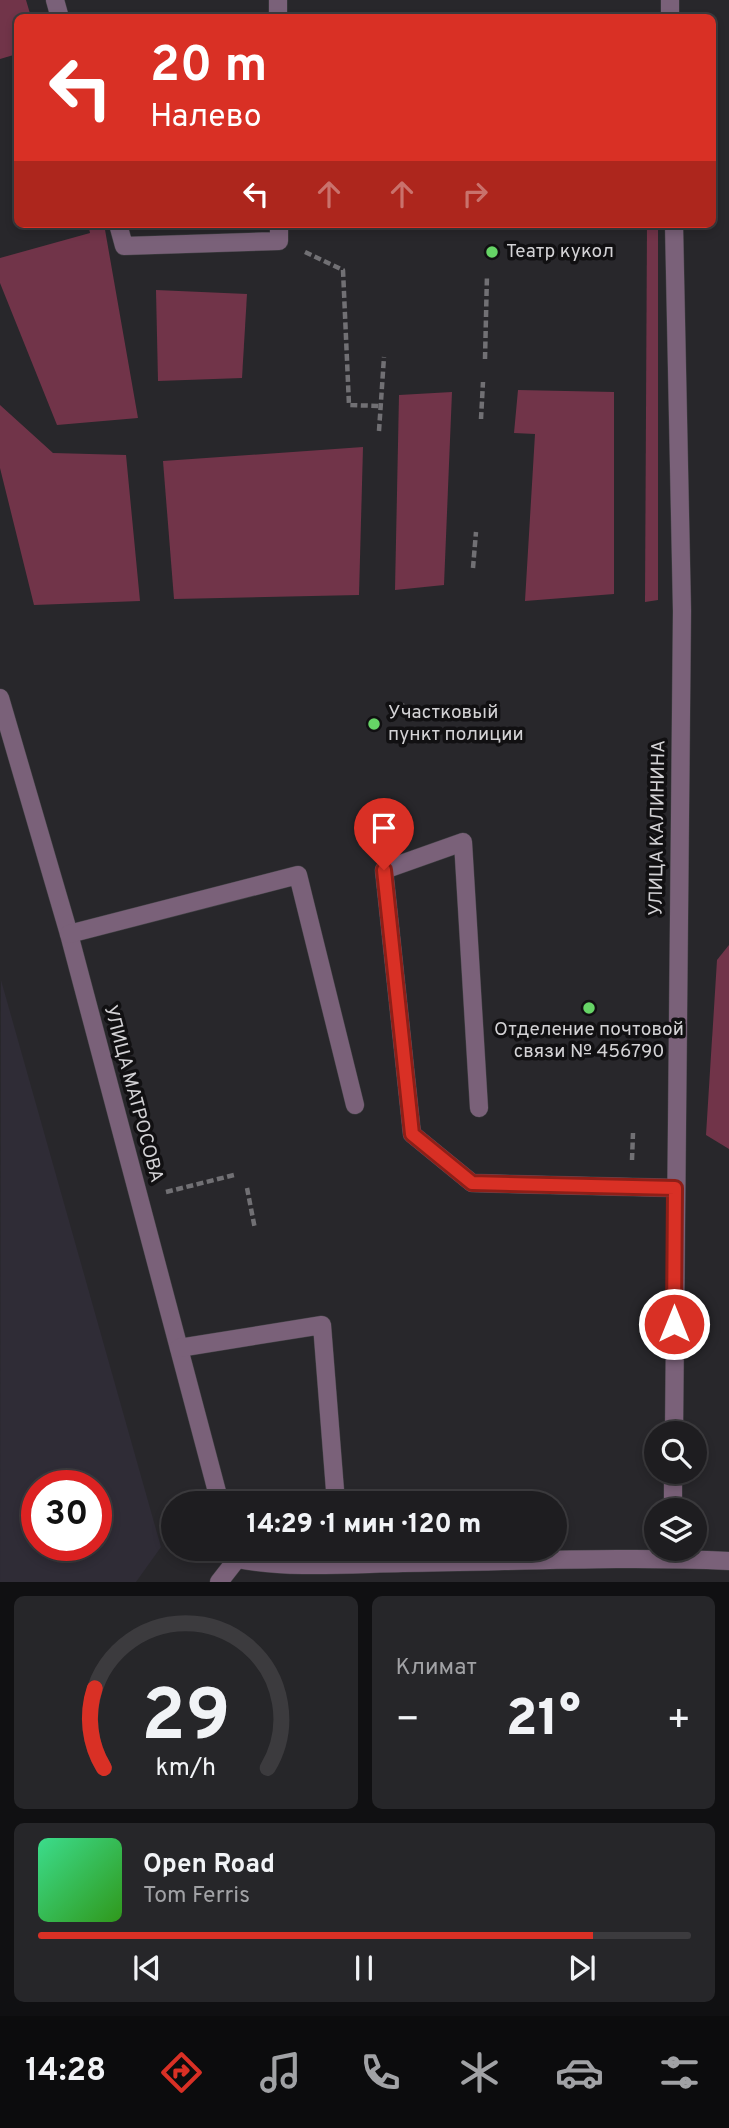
<!DOCTYPE html>
<html lang="ru">
<meta charset="utf-8">
<style>
body{margin:0;font-family:Overpass,sans-serif;background:#262629;color:#f1f3f6;height:100vh;display:flex;flex-direction:column;font-size:26px;white-space:nowrap}
*{box-sizing:border-box;margin:0}
p{font-size:23px;color:#a1a2a5}
.icon{flex:none;width:38px;height:38px;fill:none;stroke:currentColor;stroke-width:2;stroke-linecap:round;stroke-linejoin:round}
.map{position:relative;height:1582px;overflow:hidden}
.panel{display:flex;flex-direction:column;gap:14px;padding:14px;background:#101012;flex:1}
.panel>*{flex:none}
.hud{position:absolute;left:14px;top:14px;width:702px;height:214px;border-radius:10px;box-shadow:0 4px 10px #0003,0 0 0 2px #3c3b3e;background:#d93025;color:#fff;overflow:hidden}
.buttons{position:absolute;left:644px;top:1421px;display:grid;gap:14px}
.buttons a{display:grid;place-items:center;width:63px;height:63px;border-radius:50%;background:#1e1d20;box-shadow:0 4px 10px #0003,0 0 0 2px #3c3b3e;font-size:35px}
.speed{position:absolute;left:21px;top:1470px;display:flex;gap:14px;font-size:35px;font-weight:700;text-align:center}
.speed>*{display:grid;place-content:center;width:91px;height:91px;border-radius:50%;background:#1e1d20;box-shadow:0 4px 10px #0003,0 0 0 2px #3c3b3e;line-height:1}
.speed .limit{border:10px solid #d22;background:#fff;color:#111}
.pin{position:absolute;display:grid;place-items:center;width:60px;height:60px;color:#fff;margin:-72px -30px;border-radius:50% 50% 50% 0;rotate:-45deg;box-shadow:0 0 7px #0007}
.pin .icon{rotate:45deg}
.me{position:absolute;width:77px;margin:-38px;rotate:0deg;stroke-linejoin:round;filter:drop-shadow(0 0 5px #0008)}
.turn{display:flex;align-items:center;gap:24px;height:147px;padding:0 21px;font-size:32px}
.turn .icon{width:91px;height:91px;stroke-width:2.5}
.turn b{display:block;font-size:49px;line-height:60px}
.lanes{display:flex;align-items:center;height:66px;padding:0 21px;background:#0003;justify-content:center;gap:35px;direction:ltr}
.lanes .off{opacity:.35}
.big{font-size:52px;font-weight:800;line-height:1.1}
.panel .card{flex:1;display:flex;flex-direction:column;justify-content:center;gap:10px;min-width:0;padding:0 24px;border-radius:10px;background:#262629}
.panel .dial{align-items:center;gap:0}
.dial svg{height:182px;overflow:visible;fill:none;stroke:#3c3b3e;stroke-width:7;stroke-linecap:round;text-anchor:middle}
.dial text{fill:#f1f3f6;stroke:none}
.song{display:flex;align-items:center;gap:21px}
.cover{width:84px;height:84px;border-radius:10px;background:linear-gradient(135deg,hsl(150 70% 55%),hsl(110 70% 35%))}
.played{height:7px;border-radius:4px;background:linear-gradient(90deg,#d93025 85%,#3c3b3e 85%)}
.keys{display:flex;justify-content:space-around;direction:ltr}
.heat{display:flex;justify-content:space-between;align-items:center;font-size:38px;direction:ltr}
.panel .tiles{flex:1;display:grid;gap:14px;grid-template-columns:1fr 1fr}
.card:last-child{grid-column:span 2}
.trip{position:absolute;left:161px;top:1491px;width:406px;height:70px;border-radius:35px;background:#1e1d20;box-shadow:0 4px 10px #0003,0 0 0 2px #3c3b3e;font-weight:800;line-height:70px;text-align:center}
.tabs{display:flex;height:112px;justify-content:space-around;align-items:center;background:#0c0c0d;color:#a1a2a5}
.tabs .icon{width:49px;height:49px}
.tabs .on{color:#d93025}
.tabs b{font-size:32px;color:#f1f3f6}
.map>svg:first-child{display:block}
.built{fill:#2f2c36;fill-rule:evenodd}
.green{fill:#713449}
.lines{fill:none;stroke-linecap:round;stroke-linejoin:round}
.minor-casing{stroke:#434246;stroke-width:19}
.path{stroke:#717074;stroke-width:4.5;stroke-dasharray:7 3.5;stroke-linecap:butt}
.minor{stroke:#7a6179;stroke-width:18}
.route-casing{stroke:#8d1f18;stroke-width:18}
.route{stroke:#d93025;stroke-width:12}
.poi-dot{fill:#66d466;stroke:#111012;stroke-width:2.5}
.labels{text-anchor:middle;dominant-baseline:central;stroke-width:7;stroke-linejoin:round;paint-order:stroke}
.poi-label{font-size:19px;fill:#d3d2d5;stroke:#111012;text-anchor:start}
.street-label{font-size:19px;fill:#d3d2d5;stroke:#111012}
</style>
<div class="map">
<svg width="729" height="1582" viewBox="0 0 729 1582">
<rect width="100%" height="100%" fill="#28272b"/>
<path class="built" d="M1,980L161,1547L136,1582H0ZM37,1486H96V1545H37Z"/>
<g class="green">
<path d="M0,0H26L31,17L18,18L17,54L0,59Z"/>
<path d="M88,224H104L138,418L57,425L0,283V258L90,233Z"/>
<path d="M647,224H658V600L645,602Z"/>
<path d="M156,290L247,294L242,378L158,381Z"/>
<path d="M518,390L614,392V594L525,601L535,434L514,433Z"/>
<path d="M452,392L444,585L395,590L399,395Z"/>
<path d="M0,405L53,453L126,455L140,601L34,605L0,468Z"/>
<path d="M363,447L359,595L174,599L163,461Z"/>
<path d="M729,945V1149L706,1135L717,960Z"/>
</g>
<g class="lines">
<g class="minor-casing">
<g id="minor">
<path d="M55,0L60,18"/>
<path d="M278,0V18"/>
<path d="M670,18V0"/>
<path d="M118,224L124,246L279,241V224"/>
<path d="M0,698L69,934L220,1503"/>
<path d="M69,934L298,875L355,1105"/>
<path d="M479,1108L463,842L384,870L412,1134L472,1183L675,1188"/>
<path d="M179,1348L322,1325L336,1503"/>
<path d="M674,1433L682,611L674,224"/>
<path d="M673,1510V1472"/>
<path d="M237,1559C291,1569 349,1564 403,1563C511,1562 621,1556 729,1561"/>
<path d="M219,1582L237,1559"/>
</g>
</g>
<g class="path">
<path d="M305,252L343,270L349,405L380,406"/>
<path d="M485,359L487,275"/>
<path d="M481,419L483,382"/>
<path d="M379,431L384,357"/>
<path d="M473,568L476,532"/>
<path d="M402,704L404,710"/>
<path d="M632,1160L633,1133"/>
<path d="M247,1188L255,1229"/>
<path d="M166,1192L234,1175"/>
</g>
<use href="#minor" class="minor"/>
</g>
<g class="lines">
<g class="route-casing">
<path id="route" d="M384,870L412,1134L472,1183L675,1188L674,1324"/>
</g>
<use href="#route" class="route"/>
</g>
<g class="poi-dot">
<circle cx="492" cy="252" r="7"/>
<circle cx="374" cy="724" r="7"/>
<circle cx="589" cy="1008" r="7"/>
</g>
<g class="labels">
<g class="poi-label">
<text x="506" y="252">Театр кукол</text>
<text x="388" y="713">Участковый<tspan x="388" dy="22">пункт полиции</tspan></text>
<text x="589" y="1030" text-anchor="middle">Отделение почтовой<tspan x="589" dy="22">связи № 456790</tspan></text>
</g>
<g class="street-label">
<text transform="translate(658 828) rotate(-89)">УЛИЦА КАЛИНИНА</text>
<text transform="translate(133 1094) rotate(75)">УЛИЦА МАТРОСОВА</text>
</g>
</g>
</svg>
<div class="buttons">
<a><svg class="icon" aria-label="search" viewBox="0 0 24 24"><circle cx="10" cy="10" r="6"/><path d="M15 15l6 6"/></svg></a>
<a><svg class="icon" aria-label="layers" viewBox="0 0 24 24"><path d="M12 4l9 5-9 5-9-5zM3 14l9 5 9-5"/></svg></a>
</div>
<div class="speed"><div class="limit">30</div></div>
<div class="pin" style="left:384px;top:870px;background:#d93025"><svg class="icon" aria-label="arrive" viewBox="0 0 24 24"><path d="M6 21V4h12l-3 4 3 4H6"/></svg></div>
<svg class="me" style="left:674px;top:1324px" viewBox="-20 -20 40 40"><circle r="17" fill="#d93025" stroke="#fff" stroke-width="3"/><path d="M0-11L8 9 0 5-8 9z" fill="#fff"/></svg>
<div class="trip">14:29 · 1 мин · 120 m</div>
<div class="hud">
<div class="turn"><svg class="icon" aria-label="left" viewBox="0 0 24 24"><path d="M17 20v-9H6M10 6l-5 5 5 5"/></svg><div><b>20 m</b>Налево</div></div>
<div class="lanes"><svg class="icon" aria-label="left" viewBox="0 0 24 24"><path d="M17 20v-9H6M10 6l-5 5 5 5"/></svg><svg class="icon off" aria-label="ahead" viewBox="0 0 24 24"><path d="M12 20V5M6 11l6-6 6 6"/></svg><svg class="icon off" aria-label="ahead" viewBox="0 0 24 24"><path d="M12 20V5M6 11l6-6 6 6"/></svg><svg class="icon off" aria-label="right" viewBox="0 0 24 24"><path d="M7 20v-9h11M14 6l5 5-5 5"/></svg></div>
</div>
</div>
<section class="panel">
<div class="tiles">
<div class="card dial"><svg viewBox="0 0 100 80">
<path d="M14 69A42 42 0 1 1 86 69"/>
<path d="M14 69A42 42 0 0 1 10 34" stroke="#d93025"/>
<text x="50" y="56" font-size="32" font-weight="700">29</text>
<text x="50" y="72" font-size="11">km/h</text>
</svg></div>
<div class="card"><p>Климат</p>
<div class="heat"><a>−</a><b class="big">21°</b><a>+</a></div>
</div>
<div class="card">
<div class="song"><i class="cover"></i><div><b>Open Road</b><p>Tom Ferris</p></div></div>
<div class="played"></div>
<div class="keys"><svg class="icon" aria-label="previous" viewBox="0 0 24 24"><path d="M18 5L8 12l10 7zM5 5v14"/></svg><svg class="icon" aria-label="pause" viewBox="0 0 24 24"><path d="M8 5v14M16 5v14"/></svg><svg class="icon" aria-label="next" viewBox="0 0 24 24"><path d="M6 5l10 7-10 7zM19 5v14"/></svg></div>
</div>
</div>
</section>
<nav class="tabs">
<b>14:28</b>
<svg class="icon on" aria-label="directions" viewBox="0 0 24 24"><path d="M12 3l9 9-9 9-9-9zM9 14v-3h6M13 9l2 2-2 2"/></svg>
<svg class="icon" aria-label="music" viewBox="0 0 24 24"><path d="M9 18V5l10-2v13"/><circle cx="6" cy="18" r="3"/><circle cx="16" cy="16" r="3"/></svg>
<svg class="icon" aria-label="phone" viewBox="0 0 24 24"><path d="M5 4h4l2 5-3 2q2 4 5 5l2-3 5 2v4C11 20 4 13 5 4z"/></svg>
<svg class="icon" aria-label="climate" viewBox="0 0 24 24"><path d="M12 3v18M4 7l16 10M4 17L20 7"/></svg>
<svg class="icon" aria-label="car" viewBox="0 0 24 24"><path d="M5 17H2v-5l4-1 3-4h7l3 4 3 1v5h-3M9 17h6M6 11h13"/><circle cx="7" cy="17" r="2"/><circle cx="17" cy="17" r="2"/></svg>
<svg class="icon" aria-label="filters" viewBox="0 0 24 24"><path d="M4 7h16M4 17h16"/><circle cx="9" cy="7" r="2"/><circle cx="15" cy="17" r="2"/></svg>
</nav>
